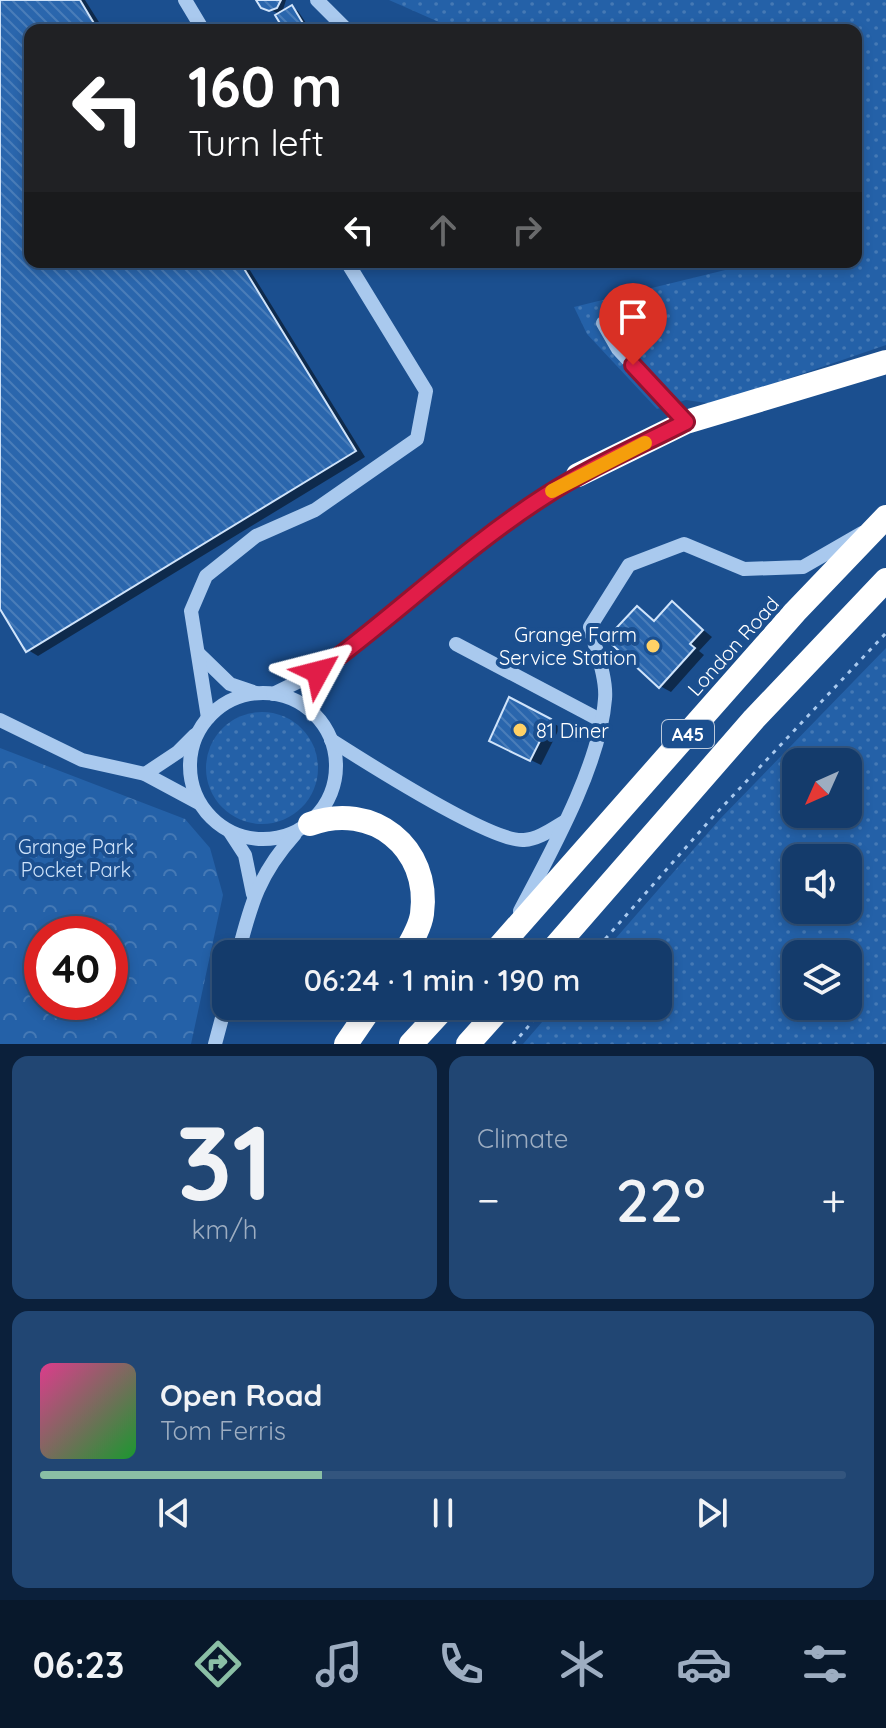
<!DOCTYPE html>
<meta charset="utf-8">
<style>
body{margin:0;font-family:Quicksand,sans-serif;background:#214673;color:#f1f3f6;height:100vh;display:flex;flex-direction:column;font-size:30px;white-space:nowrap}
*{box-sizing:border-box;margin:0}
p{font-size:26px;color:#9dadc1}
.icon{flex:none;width:44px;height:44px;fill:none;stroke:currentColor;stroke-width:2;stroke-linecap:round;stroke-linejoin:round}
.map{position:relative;height:1044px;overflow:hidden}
.drawer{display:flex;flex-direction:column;gap:12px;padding:12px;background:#0b203b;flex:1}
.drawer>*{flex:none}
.top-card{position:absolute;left:24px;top:24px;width:838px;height:244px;border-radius:16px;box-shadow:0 4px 12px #0003,0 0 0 2px #33557e;background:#202124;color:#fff;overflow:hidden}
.needle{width:52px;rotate:225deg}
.controls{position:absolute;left:782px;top:748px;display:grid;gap:16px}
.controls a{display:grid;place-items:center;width:80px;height:80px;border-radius:16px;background:#143b6b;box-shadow:0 4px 12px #0003,0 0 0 2px #33557e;font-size:40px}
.speed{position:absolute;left:24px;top:916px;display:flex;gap:16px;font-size:40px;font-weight:700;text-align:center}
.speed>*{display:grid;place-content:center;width:104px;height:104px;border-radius:50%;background:#143b6b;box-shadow:0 4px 12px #0003,0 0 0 2px #33557e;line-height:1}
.speed .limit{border:12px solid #d22;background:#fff;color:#111}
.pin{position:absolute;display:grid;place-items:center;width:68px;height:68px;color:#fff;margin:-82px -34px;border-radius:50% 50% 50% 0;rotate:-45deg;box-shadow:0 0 8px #0007}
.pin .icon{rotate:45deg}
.me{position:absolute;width:88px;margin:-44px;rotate:52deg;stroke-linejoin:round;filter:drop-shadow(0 0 6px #0008)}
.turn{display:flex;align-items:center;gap:28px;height:168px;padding:0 32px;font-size:36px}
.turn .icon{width:104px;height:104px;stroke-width:2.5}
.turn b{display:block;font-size:56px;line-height:68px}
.lanes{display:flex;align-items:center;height:76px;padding:0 32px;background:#0003;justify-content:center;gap:40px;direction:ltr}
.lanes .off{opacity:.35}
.big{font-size:60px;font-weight:600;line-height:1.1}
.drawer .card{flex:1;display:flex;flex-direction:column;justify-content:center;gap:12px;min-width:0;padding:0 28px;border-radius:16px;background:#214673}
.drawer .dial{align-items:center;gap:0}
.dial b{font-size:104px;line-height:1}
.song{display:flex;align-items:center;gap:24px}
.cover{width:96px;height:96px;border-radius:12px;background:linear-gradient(135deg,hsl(330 70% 55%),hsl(130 70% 35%))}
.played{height:8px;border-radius:4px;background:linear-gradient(90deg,#8abfa5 35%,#33557e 35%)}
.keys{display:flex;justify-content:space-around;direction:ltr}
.heat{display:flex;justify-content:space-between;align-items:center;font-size:44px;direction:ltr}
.drawer .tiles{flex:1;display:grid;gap:12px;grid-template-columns:1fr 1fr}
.card:last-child{grid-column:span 2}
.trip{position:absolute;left:212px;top:940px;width:460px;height:80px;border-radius:16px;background:#143b6b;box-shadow:0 4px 12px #0003,0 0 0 2px #33557e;font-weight:600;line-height:80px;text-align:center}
.tabs{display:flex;height:128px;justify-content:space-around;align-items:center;background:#08182b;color:#9dadc1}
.tabs .icon{width:56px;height:56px}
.tabs .selected{color:#8abfa5}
.tabs b{font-size:36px;color:#f1f3f6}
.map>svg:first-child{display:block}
.grass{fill:url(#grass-dots);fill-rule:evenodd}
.park{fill:url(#park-crowns);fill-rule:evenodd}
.shadow{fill:#0007}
.building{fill:url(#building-back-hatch);stroke:#cfe3fa;stroke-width:2}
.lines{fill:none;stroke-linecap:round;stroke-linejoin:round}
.path{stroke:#a9c9ee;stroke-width:3;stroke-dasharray:4 6;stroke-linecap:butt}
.minor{stroke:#a9c9ee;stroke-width:14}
.highway{stroke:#fff;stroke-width:24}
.route-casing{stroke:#92132f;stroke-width:20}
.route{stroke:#e11d48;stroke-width:14}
.slow{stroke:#f59e0b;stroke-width:14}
.poi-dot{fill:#ffd166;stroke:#1b4f8f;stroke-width:3}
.labels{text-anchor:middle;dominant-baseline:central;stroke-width:8;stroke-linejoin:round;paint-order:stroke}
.shield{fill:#1b4f8f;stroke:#bbcadd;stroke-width:2}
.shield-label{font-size:18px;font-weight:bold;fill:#fff}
.poi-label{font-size:20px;fill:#fff;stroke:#1b4f8f;text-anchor:end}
.street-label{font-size:20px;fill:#fff;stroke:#1b4f8f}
.park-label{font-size:20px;fill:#cfe3fa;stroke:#1b4f8f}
</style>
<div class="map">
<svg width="886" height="1044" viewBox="0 0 886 1044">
<defs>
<pattern id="grass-dots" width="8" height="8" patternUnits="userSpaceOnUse" patternTransform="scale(2)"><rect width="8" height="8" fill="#2461a8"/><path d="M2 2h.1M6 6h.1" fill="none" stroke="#4579b5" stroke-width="1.8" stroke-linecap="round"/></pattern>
<pattern id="park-crowns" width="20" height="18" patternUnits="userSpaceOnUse" patternTransform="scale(2)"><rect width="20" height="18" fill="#2461a8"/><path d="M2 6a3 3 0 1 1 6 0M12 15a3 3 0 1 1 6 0" fill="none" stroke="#4579b5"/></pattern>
<pattern id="building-back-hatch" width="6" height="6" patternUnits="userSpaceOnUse" patternTransform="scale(2)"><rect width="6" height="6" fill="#2a66ad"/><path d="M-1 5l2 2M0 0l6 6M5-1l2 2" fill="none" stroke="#4a7db9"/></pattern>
</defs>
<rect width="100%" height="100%" fill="#1b4f8f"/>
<g class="grass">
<path d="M389,0H886V345L714,404L686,400L657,409L587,334L574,307L758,262H856V30H457Z"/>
<path d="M886,648V1044H523L556,1006H658V954H602L720,819ZM796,762H848V814H796ZM796,858H848V910H796ZM796,954H848V1006H796Z"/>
<circle cx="262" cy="768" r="56"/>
</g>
<path class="park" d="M0,748L185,819L210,848L223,895L191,1044H0ZM42,934H110V1002H42Z"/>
<g class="shadow">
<path d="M0,0H85L104,30H30V262H245L365,457L38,656L28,650L0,605Z"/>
<path d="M260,0H286L282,13L292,7L298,11L310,29L286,30L280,14L270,10Z"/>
<path d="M672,604L712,637L699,651L704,655L671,692L660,686L637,608L656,621Z"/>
<path d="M510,700L560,727L541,765L502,746Z"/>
</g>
<g class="building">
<path d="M0,0H80L98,30H30V262H240L356,451L26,652L0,609Z"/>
<path d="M256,0H281L277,8L269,11L261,8Z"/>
<path d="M292,5L304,25L296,30H284L275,15Z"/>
<path d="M672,601L703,630L690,644L695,648L659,688L606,639L637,606L654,621Z"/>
<path d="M509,697L551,719L530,761L489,741Z"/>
</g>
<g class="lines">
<g class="path">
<path d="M592,954L710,820L886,633"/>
<path d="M513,1044L546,1006"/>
</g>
<g class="minor">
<path d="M185,0L203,30"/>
<path d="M317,0L347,30"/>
<path d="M603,323L618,349L686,422"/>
<path d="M456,644L600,720"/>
<path d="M199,654L230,684L256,693"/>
<circle cx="263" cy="766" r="73"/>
<path d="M273,694L318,672L441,571L578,475"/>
<path d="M208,718L191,611L206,576L256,536L315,510L417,439L426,391L347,262"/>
<path d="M0,720L82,760L145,774L199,803"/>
<path d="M331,740C364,761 492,843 524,840C539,839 552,829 564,822"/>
<path d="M145,774L178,752L195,735"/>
<path d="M230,832L245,855L253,894"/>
<path d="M520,911C551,852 600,765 605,699C607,678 595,648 590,627L629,565L684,544L744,569L803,567L862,533"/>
<path d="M238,954C251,903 259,874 295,834"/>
<path d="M215,1044L226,1003"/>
</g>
<g class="highway">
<path d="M578,475L686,422L886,362"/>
<path d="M310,824C372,801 431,847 422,914C420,928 411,942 404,954"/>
<path d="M493,954L795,612L886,517"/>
<path d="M549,954L754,719L886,580"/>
<path d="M346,1044L372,1006"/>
<path d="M411,1044L446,1006"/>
<path d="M468,1044L502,1006"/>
</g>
</g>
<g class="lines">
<g class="route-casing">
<path id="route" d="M318,672C395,616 464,548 545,496C590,467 639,446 686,422L633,365"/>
</g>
<use href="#route" class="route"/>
<path class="slow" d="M552,491L645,443"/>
</g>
<g class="poi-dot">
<circle cx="653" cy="646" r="8"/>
<circle cx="520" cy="730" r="8"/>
</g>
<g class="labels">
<rect class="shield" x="662" y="720" width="52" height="28" rx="6"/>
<g class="shield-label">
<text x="688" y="734">A45</text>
</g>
<g class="poi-label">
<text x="637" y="634">Grange Farm<tspan x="637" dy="23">Service Station</tspan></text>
<text x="536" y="730" text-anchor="start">81 Diner</text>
</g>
<g class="street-label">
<text transform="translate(733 646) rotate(-48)">London Road</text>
</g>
<g class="park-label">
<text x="76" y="846">Grange Park<tspan x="76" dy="23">Pocket Park</tspan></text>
</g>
</g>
</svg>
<div class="controls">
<a><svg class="needle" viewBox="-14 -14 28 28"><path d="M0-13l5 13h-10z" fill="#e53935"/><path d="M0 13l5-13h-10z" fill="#9dadc1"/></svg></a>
<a><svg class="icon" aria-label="sound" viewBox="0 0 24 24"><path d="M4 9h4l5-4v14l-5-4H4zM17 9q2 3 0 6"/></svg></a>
<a><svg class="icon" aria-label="layers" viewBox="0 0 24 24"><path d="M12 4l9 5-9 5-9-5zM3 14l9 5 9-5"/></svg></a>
</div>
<div class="speed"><div class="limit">40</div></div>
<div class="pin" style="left:633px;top:365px;background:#d93025"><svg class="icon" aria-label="arrive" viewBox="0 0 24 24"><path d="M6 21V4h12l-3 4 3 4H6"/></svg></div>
<svg class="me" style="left:318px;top:672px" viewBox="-20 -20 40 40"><path d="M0-17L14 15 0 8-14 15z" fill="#e11d48" stroke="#fff" stroke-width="4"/></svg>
<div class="trip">06:24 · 1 min · 190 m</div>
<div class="top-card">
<div class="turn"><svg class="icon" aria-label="left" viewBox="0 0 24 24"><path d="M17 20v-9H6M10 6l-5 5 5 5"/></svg><div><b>160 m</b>Turn left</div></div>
<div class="lanes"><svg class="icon" aria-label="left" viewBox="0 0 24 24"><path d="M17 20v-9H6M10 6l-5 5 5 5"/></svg><svg class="icon off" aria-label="ahead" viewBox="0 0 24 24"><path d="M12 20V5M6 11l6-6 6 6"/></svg><svg class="icon off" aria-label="right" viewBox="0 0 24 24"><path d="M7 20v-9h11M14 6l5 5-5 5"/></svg></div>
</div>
</div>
<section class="drawer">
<div class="tiles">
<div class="card dial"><b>31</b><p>km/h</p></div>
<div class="card"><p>Climate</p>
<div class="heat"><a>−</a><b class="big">22°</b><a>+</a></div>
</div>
<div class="card">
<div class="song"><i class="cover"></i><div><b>Open Road</b><p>Tom Ferris</p></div></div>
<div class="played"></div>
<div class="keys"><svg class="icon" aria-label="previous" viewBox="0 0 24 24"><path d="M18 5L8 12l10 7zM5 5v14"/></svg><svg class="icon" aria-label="pause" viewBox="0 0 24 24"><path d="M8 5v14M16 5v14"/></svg><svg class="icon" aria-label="next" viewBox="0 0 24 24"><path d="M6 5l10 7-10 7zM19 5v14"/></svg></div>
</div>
</div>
</section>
<nav class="tabs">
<b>06:23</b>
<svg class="icon selected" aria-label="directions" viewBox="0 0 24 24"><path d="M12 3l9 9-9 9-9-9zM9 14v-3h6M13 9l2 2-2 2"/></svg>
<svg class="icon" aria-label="music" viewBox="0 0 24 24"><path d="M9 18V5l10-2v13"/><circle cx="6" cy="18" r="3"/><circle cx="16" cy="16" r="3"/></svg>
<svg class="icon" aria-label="phone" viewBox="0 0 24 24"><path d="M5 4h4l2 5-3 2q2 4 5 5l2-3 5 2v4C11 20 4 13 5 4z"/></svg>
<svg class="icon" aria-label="climate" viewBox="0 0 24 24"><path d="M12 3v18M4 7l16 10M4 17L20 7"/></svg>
<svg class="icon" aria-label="car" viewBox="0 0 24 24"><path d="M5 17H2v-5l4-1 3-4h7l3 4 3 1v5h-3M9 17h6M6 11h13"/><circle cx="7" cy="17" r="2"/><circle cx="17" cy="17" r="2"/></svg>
<svg class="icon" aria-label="filters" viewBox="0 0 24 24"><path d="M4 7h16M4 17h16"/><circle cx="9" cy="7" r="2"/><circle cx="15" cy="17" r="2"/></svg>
</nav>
